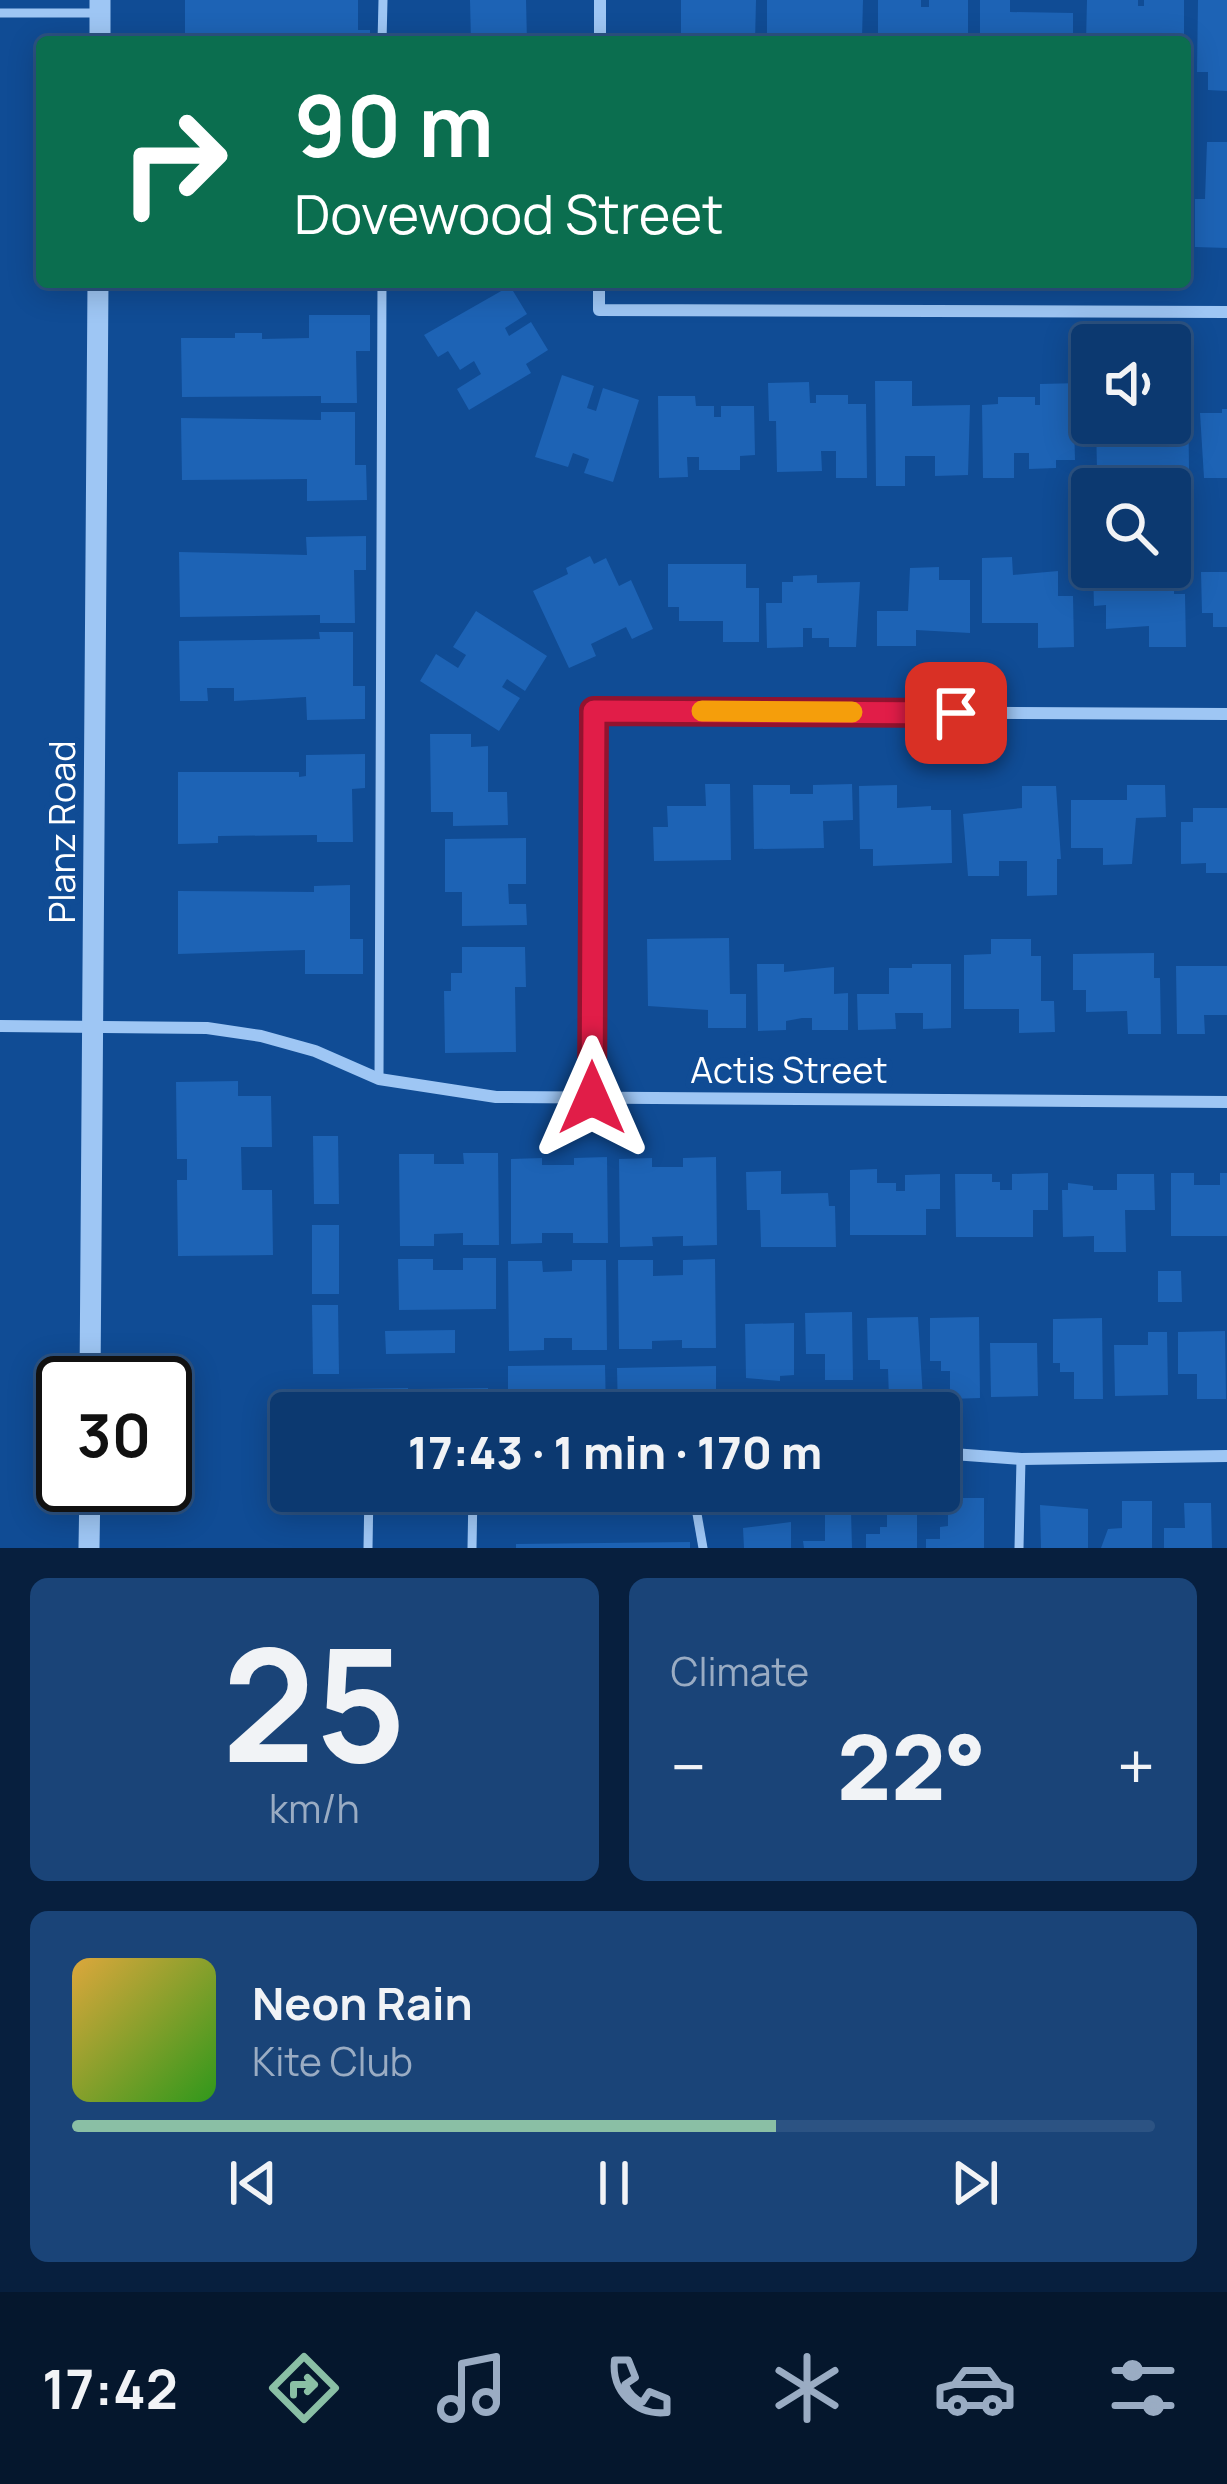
<!DOCTYPE html>
<meta charset="utf-8">
<style>
body{margin:0;font-family:Manrope,sans-serif;background:#1a4478;color:#f1f3f6;height:100vh;display:flex;flex-direction:column;font-size:45px;white-space:nowrap}
*{box-sizing:border-box;margin:0}
p{font-size:39px;color:#9aacc3}
.icon{flex:none;width:66px;height:66px;fill:none;stroke:currentColor;stroke-width:2;stroke-linecap:round;stroke-linejoin:round}
.map{position:relative;height:1548px;overflow:hidden}
.drawer{display:flex;flex-direction:column;gap:30px;padding:30px;background:#071f3e;flex:1}
.drawer>*{flex:none}
.top-card{position:absolute;left:36px;top:36px;width:1155px;height:252px;border-radius:12px;box-shadow:0 6px 30px #0003,0 0 0 3px #2c5383;background:#0b6e4f;color:#fff;overflow:hidden}
.buttons{position:absolute;left:1071px;top:324px;display:grid;gap:24px}
.buttons a{display:grid;place-items:center;width:120px;height:120px;border-radius:12px;background:#0c3970;box-shadow:0 6px 30px #0003,0 0 0 3px #2c5383;font-size:60px}
.speed{position:absolute;left:36px;top:1356px;display:flex;gap:24px;font-size:60px;font-weight:700;text-align:center}
.speed>*{display:grid;place-content:center;width:156px;height:156px;border-radius:50%;background:#0c3970;box-shadow:0 6px 30px #0003,0 0 0 3px #2c5383;line-height:1}
.speed .limit{border:6px solid #111;border-radius:18px;background:#fff;color:#111}
.pin{position:absolute;display:grid;place-items:center;width:102px;height:102px;color:#fff;margin:-51px;border-radius:24px;box-shadow:0 6px 18px #0006}
.me{position:absolute;width:132px;margin:-66px;rotate:0deg;stroke-linejoin:round;filter:drop-shadow(0 0 9px #0008)}
.turn{display:flex;align-items:center;gap:42px;height:252px;padding:0 60px;font-size:54px}
.turn .icon{width:156px;height:156px;stroke-width:2.5}
.turn b{display:block;font-size:84px;line-height:102px}
.big{font-size:90px;font-weight:800;line-height:1.1}
.drawer .tile{flex:1;display:flex;flex-direction:column;justify-content:center;gap:18px;min-width:0;padding:0 42px;border-radius:18px;background:#1a4478}
.drawer .dial{align-items:center;gap:0}
.dial b{font-size:156px;line-height:1}
.song{display:flex;align-items:center;gap:36px}
.cover{width:144px;height:144px;border-radius:18px;background:linear-gradient(135deg,hsl(40 70% 55%),hsl(110 70% 35%))}
.played{height:12px;border-radius:6px;background:linear-gradient(90deg,#8abfa5 65%,#2c5383 65%)}
.keys{display:flex;justify-content:space-around;direction:ltr}
.heat{display:flex;justify-content:space-between;align-items:center;font-size:66px;direction:ltr}
.drawer .tiles{flex:1;display:grid;gap:30px;grid-template-columns:1fr 1fr}
.tile:last-child{grid-column:span 2}
.trip{position:absolute;left:270px;top:1392px;width:690px;height:120px;border-radius:12px;background:#0c3970;box-shadow:0 6px 30px #0003,0 0 0 3px #2c5383;font-weight:800;line-height:120px;text-align:center}
.dock{display:flex;height:192px;justify-content:space-around;align-items:center;background:#05172d;color:#9aacc3}
.dock .icon{width:84px;height:84px}
.dock .current{color:#8abfa5}
.dock b{font-size:54px;color:#f1f3f6}
.map>svg:first-child{display:block}
.building{fill:#1d63b5}
.lines{fill:none;stroke-linecap:round;stroke-linejoin:round}
.service{stroke:#9ec6f4;stroke-width:9}
.minor{stroke:#9ec6f4;stroke-width:12}
.tertiary{stroke:#9ec6f4;stroke-width:21}
.route-casing{stroke:#92132f;stroke-width:30}
.route{stroke:#e11d48;stroke-width:21}
.slow{stroke:#f59e0b;stroke-width:21}
.labels{text-anchor:middle;dominant-baseline:central;stroke-width:12;stroke-linejoin:round;paint-order:stroke}
.street-label{font-size:36px;fill:#fff;stroke:#104c95}
</style>
<div class="map">
<svg width="1227" height="1548" viewBox="0 0 1227 1548">
<rect width="100%" height="100%" fill="#104c95"/>
<g class="building">
<path d="M185,0H358V30H370V42H185Z"/>
<path d="M470,0H526L527,42H471Z"/>
<path d="M681,0H756L755,42H681Z"/>
<path d="M767,0H863L862,38L767,42Z"/>
<path d="M878,0H921V7H929V0H968V42H878Z"/>
<path d="M980,0H1010V12L1073,13V42H980Z"/>
<path d="M1087,0H1138V6H1144V0H1184V42H1086Z"/>
<path d="M1198,0H1227V91L1208,90V72H1197Z"/>
<path d="M1207,142H1227V248L1195,247V199H1205Z"/>
<path d="M510,286L527,314L505,328L509,336L531,322L548,350L526,364L531,373L469,410L457,389L481,374L474,361L460,370L448,351L438,357L424,335Z"/>
<path d="M309,315H370V351H356L357,403H321V396L182,397L181,338H235V333H262V339L309,338Z"/>
<path d="M562,375L594,386L587,408L596,411L603,388L639,400L613,482L584,473L589,459L573,453L568,467L535,457Z"/>
<path d="M875,381H912V406L970,405L968,475L935,476V456H905V486H876Z"/>
<path d="M809,382L810,403H816V395H848V404H866L867,478H836V451H821L822,471L777,472L776,421H769L768,383Z"/>
<path d="M1081,383L1082,423H1074L1075,460H1056V468L1029,469V453H1014V478H983L982,405L998,404V397H1035V405H1040V384Z"/>
<path d="M1170,386H1188L1189,469L1097,470L1096,423H1170Z"/>
<path d="M658,396H695L696,406H714V417H721V406H754L755,455L740,456V470H699V457H687L688,477L659,478Z"/>
<path d="M1222,409H1227V478H1204L1200,413H1222Z"/>
<path d="M321,412H355V465H366L367,500L307,501V479L182,480L181,418L321,420Z"/>
<path d="M366,536V570H354L355,623H320V615L180,617L179,552L307,555L306,537Z"/>
<path d="M590,556L594,564L606,558L619,586L631,580L653,629L632,639L626,627L591,644L596,656L569,668L533,591L568,574L566,568Z"/>
<path d="M1012,557L1013,575L1058,571V596H1073L1074,647L1038,648V623H982V558Z"/>
<path d="M668,564H746V588H759V642H723V621H679V607H668Z"/>
<path d="M939,567V580H970V633L916,630V646H877V611H908L910,568Z"/>
<path d="M1174,570V594H1185L1186,647H1149V626L1106,629V605L1094,606L1093,571Z"/>
<path d="M1201,572H1227V627H1213V613H1202Z"/>
<path d="M817,575V583L860,582L856,647H829V638H812V628H803V647L767,648L766,603H782V582H793V576Z"/>
<path d="M476,611L547,656L525,691L507,679L502,687L520,698L499,731L420,681L436,654L458,668L466,655L453,647Z"/>
<path d="M319,632H353V686H365V719L307,720L306,697L234,701V688H207L208,701H180L179,641L320,639Z"/>
<path d="M430,734H471V747L488,746V792H507L508,825L453,826V812H431Z"/>
<path d="M365,754V788L352,789L353,842H317V835L218,836V843L178,844V772H299V777L306,776V755Z"/>
<path d="M705,784H730L731,860L654,861L653,827H668L667,806H706Z"/>
<path d="M852,784L853,820L823,821L824,848L754,849L753,785H790V794H813V785Z"/>
<path d="M897,785V808L931,806V810H951L952,863L873,866V849H860L859,786Z"/>
<path d="M1127,785H1165L1166,817L1136,818L1132,864L1103,865V848H1071V800H1127Z"/>
<path d="M1022,786H1056L1061,859H1057V895L1027,896V861H999V876H968L963,814L1022,808Z"/>
<path d="M1193,808H1227V873H1206V863L1181,864V822H1193Z"/>
<path d="M526,838V884H508L509,904H526L527,925L462,926V892H445V839Z"/>
<path d="M350,885V939H363V974H305V950L178,954V891L314,892V886Z"/>
<path d="M729,938L730,994H746V1028H708V1010L648,1006L647,939Z"/>
<path d="M991,939H1031V956H1041V1001H1054L1055,1032L1019,1033V1009H964V955L991,954Z"/>
<path d="M462,947H525L526,987H515L516,1052L445,1053L444,991H451V973H462Z"/>
<path d="M1154,953V978H1160L1161,1034H1128L1127,1011L1086,1012V990H1073V954Z"/>
<path d="M757,964H784V972L834,967V994L848,993V1030H812V1018H802L786,1021V1030L758,1031Z"/>
<path d="M912,964H951V1028L923,1029V1013H895L896,1029L858,1030L857,994H889V968H912Z"/>
<path d="M1176,966H1227V1015H1204L1205,1034H1177Z"/>
<path d="M238,1081V1096H271L272,1147H241L242,1190H272L273,1255L178,1256L177,1180H187V1159H177L176,1082Z"/>
<path d="M313,1136H338L339,1204H314Z"/>
<path d="M463,1153H498L499,1245H463V1233L434,1234V1246H400L399,1154H434V1164H464Z"/>
<path d="M607,1157L608,1243H573V1233H542V1243L511,1244V1159L542,1158V1165H574V1158Z"/>
<path d="M716,1157L717,1245L683,1246V1236L652,1237L653,1246L620,1247L619,1159L652,1158V1167H683V1158Z"/>
<path d="M877,1169V1183H896V1191H905V1175L940,1174V1209H926V1235H850V1170Z"/>
<path d="M781,1171V1194L828,1193L829,1206H835L836,1247H761L760,1210H747L746,1172Z"/>
<path d="M1048,1173V1210H1033V1237H956L955,1174H992V1182H1000V1190H1012V1174Z"/>
<path d="M1171,1173H1194V1185H1220V1173H1227V1236H1171Z"/>
<path d="M1117,1174H1154L1155,1210H1125L1126,1252H1094V1236L1063,1237L1062,1190H1068V1183L1093,1186V1190H1117Z"/>
<rect x="312" y="1225" width="27" height="69"/>
<path d="M463,1258H496V1309L399,1310L398,1259H433V1270H463Z"/>
<path d="M715,1259L716,1348H682V1340L652,1341V1349H619L618,1260H653V1276L683,1275V1260Z"/>
<path d="M572,1260H606L607,1350H572V1338H544V1350L509,1351L508,1261H542L543,1272L572,1271Z"/>
<path d="M1158,1271H1181L1182,1302H1158Z"/>
<path d="M312,1305H338L339,1374H313Z"/>
<path d="M852,1312L853,1380H825V1354H806L805,1313Z"/>
<path d="M918,1317L923,1399H889L888,1369H880V1360H868L867,1318Z"/>
<path d="M979,1317L980,1398L950,1399V1371H941V1361H930V1318Z"/>
<path d="M1102,1318L1103,1399H1074V1372H1060V1363H1053V1319Z"/>
<path d="M794,1323V1375L780,1376V1381L746,1378L745,1324Z"/>
<path d="M455,1330V1353L386,1354L385,1331Z"/>
<path d="M1225,1331L1226,1399H1197V1374H1178V1332Z"/>
<path d="M1148,1332H1167L1168,1395L1115,1396L1114,1345H1148Z"/>
<path d="M990,1343H1037L1038,1396L991,1397Z"/>
<path d="M605,1365L606,1411L508,1412V1366Z"/>
<path d="M716,1366V1411L618,1413L617,1368Z"/>
<path d="M408,1388V1411L339,1412V1389Z"/>
<path d="M488,1388V1413H419V1389Z"/>
<path d="M917,1498V1548H866V1534H880V1527H887V1499Z"/>
<path d="M948,1498H984V1548H926V1539H940V1527L948,1526Z"/>
<path d="M1122,1501H1152V1548H1101L1108,1529L1122,1528Z"/>
<path d="M1184,1503H1211L1212,1548H1164V1528H1185Z"/>
<path d="M1040,1505L1088,1509V1548H1041Z"/>
<path d="M825,1511H851L852,1548H804L803,1541H825Z"/>
<path d="M791,1522V1548H744L743,1528Z"/>
<path d="M690,1542V1548H516V1544Z"/>
</g>
<g class="lines">
<g class="service">
<path d="M0,13H100"/>
<path d="M382,42L383,0"/>
<path d="M379,1079L382,282"/>
<path d="M693,1491L703,1548"/>
<path d="M368,1548L369,1491"/>
<path d="M472,1548L473,1491"/>
<path d="M1019,1548L1021,1459"/>
</g>
<g class="minor">
<path d="M600,42V0"/>
<path d="M599,282V310L1227,312"/>
<path d="M0,1026L207,1028L261,1036L315,1051L379,1079L496,1097L1227,1102"/>
<path d="M592,1098L594,711L1227,714"/>
<path d="M939,1453L1021,1459L1227,1456"/>
</g>
<g class="tertiary">
<path d="M100,42V0"/>
<path d="M90,1383L98,282"/>
<path d="M89,1548L90,1485"/>
</g>
</g>
<g class="lines">
<g class="route-casing">
<path id="route" d="M592,1098L594,711L956,713"/>
</g>
<use href="#route" class="route"/>
<path class="slow" d="M702,711L852,712"/>
</g>
<g class="labels">
<g class="street-label">
<text transform="translate(61 832) rotate(-90)">Planz Road</text>
<text x="789" y="1069">Actis Street</text>
</g>
</g>
</svg>
<div class="buttons">
<a><svg class="icon" aria-label="sound" viewBox="0 0 24 24"><path d="M4 9h4l5-4v14l-5-4H4zM17 9q2 3 0 6"/></svg></a>
<a><svg class="icon" aria-label="search" viewBox="0 0 24 24"><circle cx="10" cy="10" r="6"/><path d="M15 15l6 6"/></svg></a>
</div>
<div class="speed"><div class="limit">30</div></div>
<div class="pin" style="left:956px;top:713px;background:#d93025"><svg class="icon" aria-label="arrive" viewBox="0 0 24 24"><path d="M6 21V4h12l-3 4 3 4H6"/></svg></div>
<svg class="me" style="left:592px;top:1098px" viewBox="-20 -20 40 40"><path d="M0-17L14 15 0 8-14 15z" fill="#e11d48" stroke="#fff" stroke-width="4"/></svg>
<div class="trip">17:43 · 1 min · 170 m</div>
<div class="top-card">
<div class="turn"><svg class="icon" aria-label="right" viewBox="0 0 24 24"><path d="M7 20v-9h11M14 6l5 5-5 5"/></svg><div><b>90 m</b>Dovewood Street</div></div>
</div>
</div>
<section class="drawer">
<div class="tiles">
<div class="tile dial"><b>25</b><p>km/h</p></div>
<div class="tile"><p>Climate</p>
<div class="heat"><a>−</a><b class="big">22°</b><a>+</a></div>
</div>
<div class="tile">
<div class="song"><i class="cover"></i><div><b>Neon Rain</b><p>Kite Club</p></div></div>
<div class="played"></div>
<div class="keys"><svg class="icon" aria-label="previous" viewBox="0 0 24 24"><path d="M18 5L8 12l10 7zM5 5v14"/></svg><svg class="icon" aria-label="pause" viewBox="0 0 24 24"><path d="M8 5v14M16 5v14"/></svg><svg class="icon" aria-label="next" viewBox="0 0 24 24"><path d="M6 5l10 7-10 7zM19 5v14"/></svg></div>
</div>
</div>
</section>
<nav class="dock">
<b>17:42</b>
<svg class="icon current" aria-label="directions" viewBox="0 0 24 24"><path d="M12 3l9 9-9 9-9-9zM9 14v-3h6M13 9l2 2-2 2"/></svg>
<svg class="icon" aria-label="music" viewBox="0 0 24 24"><path d="M9 18V5l10-2v13"/><circle cx="6" cy="18" r="3"/><circle cx="16" cy="16" r="3"/></svg>
<svg class="icon" aria-label="phone" viewBox="0 0 24 24"><path d="M5 4h4l2 5-3 2q2 4 5 5l2-3 5 2v4C11 20 4 13 5 4z"/></svg>
<svg class="icon" aria-label="climate" viewBox="0 0 24 24"><path d="M12 3v18M4 7l16 10M4 17L20 7"/></svg>
<svg class="icon" aria-label="car" viewBox="0 0 24 24"><path d="M5 17H2v-5l4-1 3-4h7l3 4 3 1v5h-3M9 17h6M6 11h13"/><circle cx="7" cy="17" r="2"/><circle cx="17" cy="17" r="2"/></svg>
<svg class="icon" aria-label="filters" viewBox="0 0 24 24"><path d="M4 7h16M4 17h16"/><circle cx="9" cy="7" r="2"/><circle cx="15" cy="17" r="2"/></svg>
</nav>
